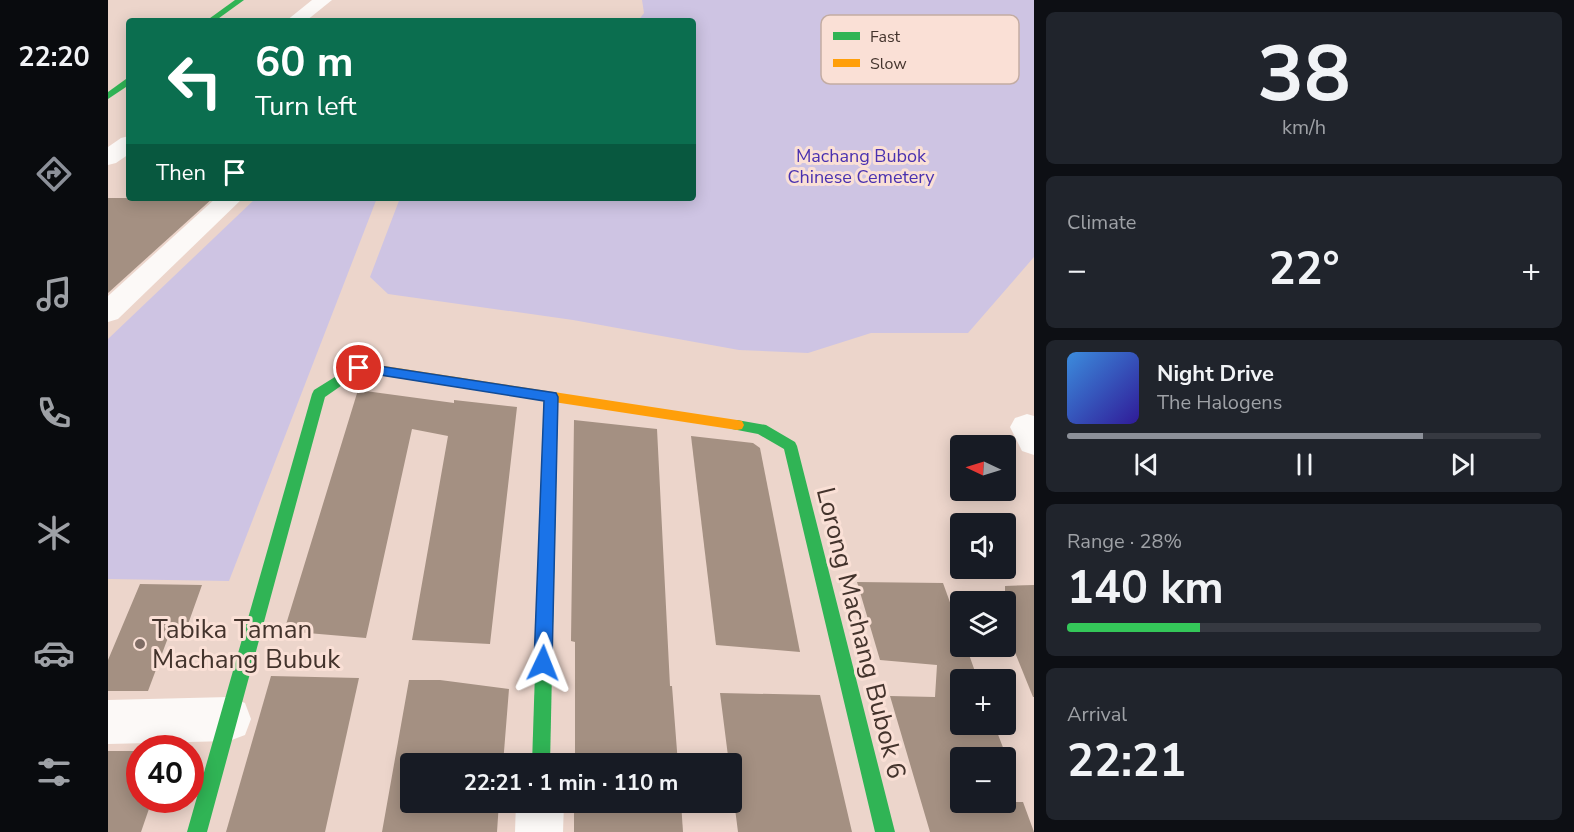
<!DOCTYPE html>
<meta charset="utf-8">
<style>
body{margin:0;font-family:"Nunito Sans",sans-serif;background:#20242c;color:#f1f3f6;height:100vh;display:flex;flex-direction:column;font-size:22px;white-space:nowrap}
*{box-sizing:border-box;margin:0}
p{font-size:20px;color:#9ea1a6}
.icon{flex:none;width:33px;height:33px;fill:none;stroke:currentColor;stroke-width:2;stroke-linecap:round;stroke-linejoin:round}
.map{position:relative;flex:1;overflow:hidden}
.sheet{display:flex;flex-direction:column;gap:12px;padding:12px;background:#0d0f14;width:540px}
.sheet>*{flex:none}
.guide{position:absolute;left:18px;top:18px;width:570px;height:183px;border-radius:6px;box-shadow:0 3px 15px #0003;background:#0b6e4f;color:#fff;overflow:hidden}
.needle{width:39px;rotate:274deg}
.buttons{position:absolute;left:842px;top:435px;display:grid;gap:12px}
.buttons a{display:grid;place-items:center;width:66px;height:66px;border-radius:6px;background:#171b24;box-shadow:0 3px 15px #0003;font-size:30px}
.speed{position:absolute;left:18px;top:735px;display:flex;gap:12px;font-size:30px;font-weight:700;text-align:center}
.speed>*{display:grid;place-content:center;width:78px;height:78px;border-radius:50%;background:#171b24;box-shadow:0 3px 15px #0003;line-height:1}
.speed .limit{border:9px solid #d22;background:#fff;color:#111}
.pin{position:absolute;display:grid;place-items:center;width:51px;height:51px;color:#fff;margin:-26px;border:3px solid #fff;border-radius:50%;box-shadow:0 2px 6px #0007}
.me{position:absolute;width:66px;margin:-33px;rotate:2deg;stroke-linejoin:round;filter:drop-shadow(0 0 4px #0008)}
.turn{display:flex;align-items:center;gap:21px;height:126px;padding:0 30px;font-size:27px}
.turn .icon{width:78px;height:78px;stroke-width:2.5}
.turn b{display:block;font-size:42px;line-height:51px}
.then{display:flex;align-items:center;height:57px;padding:0 30px;background:#0003;gap:12px;font-size:22px}
.big{font-size:45px;font-weight:700;line-height:1.1}
.sheet .tile{flex:1;display:flex;flex-direction:column;justify-content:center;gap:9px;min-width:0;padding:0 21px;border-radius:9px;background:#20242c}
.sheet .dial{align-items:center;gap:0}
.dial b{font-size:78px;line-height:1}
.song{display:flex;align-items:center;gap:18px}
.cover{width:72px;height:72px;border-radius:9px;background:linear-gradient(135deg,hsl(210 70% 55%),hsl(250 70% 35%))}
.played{height:6px;border-radius:3px;background:linear-gradient(90deg,#8c9099 75%,#363941 75%)}
.keys{display:flex;justify-content:space-around;direction:ltr}
.heat{display:flex;justify-content:space-between;align-items:center;font-size:33px;direction:ltr}
.charge{height:9px;border-radius:4px;background:linear-gradient(90deg,#34c759 28%,#363941 0)}
.trip{position:absolute;left:292px;top:753px;width:342px;height:60px;border-radius:6px;background:#171b24;box-shadow:0 3px 15px #0003;font-weight:700;line-height:60px;text-align:center}
main{display:flex;flex:1;min-height:0}
.dock{display:flex;flex-direction:column;width:108px;justify-content:space-around;align-items:center;background:#090b0e;color:#9ea1a6}
.dock .icon{width:42px;height:42px}
.dock .selected{color:#8c9099}
.dock b{font-size:27px;color:#f1f3f6}
.map>svg:first-child{display:block}
.green{fill:#cec4e3}
.building{fill:#a49082}
.lines{fill:none;stroke-linecap:round;stroke-linejoin:round}
.street{fill:#fcf9f7;fill-rule:evenodd}
.fast{fill:#30b455;fill-rule:evenodd}
.slow{fill:#ff9f0a;fill-rule:evenodd}
.route{fill:#1a73e8;stroke:#114b97;stroke-width:1.5}
.poi-dot{fill:#7e6c64;stroke:#fae0d6;stroke-width:2}
.labels{text-anchor:middle;dominant-baseline:central;stroke-width:6;stroke-linejoin:round;paint-order:stroke}
.far-park-label{font-size:18px;fill:#4931b0;stroke:#fae0d6}
.near-poi-label{font-size:26px;fill:#43332c;stroke:#fae0d6;text-anchor:start}
.near-street-label{font-size:26px;fill:#43332c;stroke:#fae0d6}
.key{fill:#fae0d6;stroke:#c3aca3;stroke-width:1.5}
.key-label{font-size:16px;fill:#43332c}
</style>
<main>
<nav class="dock">
<b>22:20</b>
<svg class="icon selected" aria-label="directions" viewBox="0 0 24 24"><path d="M12 3l9 9-9 9-9-9zM9 14v-3h6M13 9l2 2-2 2"/></svg>
<svg class="icon" aria-label="music" viewBox="0 0 24 24"><path d="M9 18V5l10-2v13"/><circle cx="6" cy="18" r="3"/><circle cx="16" cy="16" r="3"/></svg>
<svg class="icon" aria-label="phone" viewBox="0 0 24 24"><path d="M5 4h4l2 5-3 2q2 4 5 5l2-3 5 2v4C11 20 4 13 5 4z"/></svg>
<svg class="icon" aria-label="climate" viewBox="0 0 24 24"><path d="M12 3v18M4 7l16 10M4 17L20 7"/></svg>
<svg class="icon" aria-label="car" viewBox="0 0 24 24"><path d="M5 17H2v-5l4-1 3-4h7l3 4 3 1v5h-3M9 17h6M6 11h13"/><circle cx="7" cy="17" r="2"/><circle cx="17" cy="17" r="2"/></svg>
<svg class="icon" aria-label="filters" viewBox="0 0 24 24"><path d="M4 7h16M4 17h16"/><circle cx="9" cy="7" r="2"/><circle cx="15" cy="17" r="2"/></svg>
</nav>
<div class="map">
<svg width="926" height="832" viewBox="0 0 926 832">
<rect width="100%" height="100%" fill="#ecd5cb"/>
<g class="green">
<path d="M534,0H926V257L860,333H763L700,353L631,350L465,320L280,294L262,277L292,198H585V21H530L536,13Z"/>
<path d="M148,198H269L121,581L0,579V339Z"/>
</g>
<g class="building">
<path d="M0,198H105L0,293Z"/>
<path d="M250,390L346,403V400L409,407L382,644L304,640L340,436L304,429L258,638L176,631Z"/>
<path d="M466,420L549,429L562,686H564L570,764H467V642L463,641Z"/>
<path d="M583,436L645,443L652,448L692,652L608,645Z"/>
<path d="M749,582L835,583L852,630V646H858L870,680H852V724H886L899,758H852V802H915L926,832H822L782,696L827,697L829,665L772,660Z"/>
<path d="M32,584L94,585L79,627H64L40,691H0V660Z"/>
<path d="M926,585V697H925L897,628V586Z"/>
<path d="M163,676L251,678L217,832H118Z"/>
<path d="M301,680H332L401,689L395,764H303V802H391L389,832H274Z"/>
<path d="M612,693L712,695L744,832H630L624,785V764H621Z"/>
<path d="M0,751H32V800H44L33,832H0Z"/>
<path d="M466,802H573L575,832H466Z"/>
</g>
<g class="lines">
<g class="street">
<path d="M204,0H224L198,21H178Z"/>
<path d="M21,136V154L8,163L0,165V147L13,138Z"/>
<path d="M108,198H135L10,319L0,322V296Z"/>
<path d="M919,414L926,416V455L914,451L902,427L907,418Z"/>
<path d="M121,697L137,703L143,719L137,735L121,741L0,744V700Z"/>
<path d="M408,802H456L455,832H407Z"/>
</g>
<g class="fast">
<path d="M127,0H136L107,21H98Z"/>
<path d="M18,79H21V85L0,99V92Z"/>
<path d="M251,362L270,365L276,370L270,375L253,372L217,397L99,832H79L204,394L206,390Z"/>
<path d="M443,392L450,397L442,764H424L436,397Z"/>
<path d="M629,420L658,425L687,442L689,446L787,832H767L676,449L650,434L624,429L622,425L624,421Z"/>
</g>
<path class="slow" d="M270,365L629,420L634,421L636,425L634,429L629,430L270,375L264,370Z"/>
</g>
<path class="route" d="M251,363L448,393L450,397L444,663L441,669L435,672L429,669L426,663L436,401L247,371L245,368Z"/>
<circle class="poi-dot" cx="32" cy="644" r="6"/>
<g class="labels">
<g class="far-park-label">
<text x="753" y="156">Machang Bubok<tspan x="753" dy="21">Chinese Cemetery</tspan></text>
</g>
<g class="near-poi-label">
<text x="44" y="629">Tabika Taman<tspan x="44" dy="30">Machang Bubuk</tspan></text>
</g>
<g class="near-street-label">
<text transform="translate(753 633) rotate(76)">Lorong Machang Bubok 6</text>
</g>
</g>
<rect x="713" y="15" width="198" height="69" rx="9" class="key"/>
<rect x="725" y="32" width="27" height="8" fill="#30b455"/>
<rect x="725" y="59" width="27" height="8" fill="#ff9f0a"/>
<g class="key-label">
<text x="762" y="42">Fast</text>
<text x="762" y="69">Slow</text>
</g>
</svg>
<div class="buttons">
<a><svg class="needle" viewBox="-14 -14 28 28"><path d="M0-13l5 13h-10z" fill="#e53935"/><path d="M0 13l5-13h-10z" fill="#9ea1a6"/></svg></a>
<a><svg class="icon" aria-label="sound" viewBox="0 0 24 24"><path d="M4 9h4l5-4v14l-5-4H4zM17 9q2 3 0 6"/></svg></a>
<a><svg class="icon" aria-label="layers" viewBox="0 0 24 24"><path d="M12 4l9 5-9 5-9-5zM3 14l9 5 9-5"/></svg></a>
<a>+</a>
<a>−</a>
</div>
<div class="speed"><div class="limit">40</div></div>
<div class="pin" style="left:251px;top:368px;background:#d93025"><svg class="icon" aria-label="arrive" viewBox="0 0 24 24"><path d="M6 21V4h12l-3 4 3 4H6"/></svg></div>
<svg class="me" style="left:435px;top:663px" viewBox="-20 -20 40 40"><path d="M0-17L14 15 0 8-14 15z" fill="#1a73e8" stroke="#fff" stroke-width="4"/></svg>
<div class="trip">22:21 · 1 min · 110 m</div>
<div class="guide">
<div class="turn"><svg class="icon" aria-label="left" viewBox="0 0 24 24"><path d="M17 20v-9H6M10 6l-5 5 5 5"/></svg><div><b>60 m</b>Turn left</div></div>
<div class="then">Then<svg class="icon" aria-label="arrive" viewBox="0 0 24 24"><path d="M6 21V4h12l-3 4 3 4H6"/></svg></div>
</div>
</div>
<section class="sheet">
<div class="tile dial"><b>38</b><p>km/h</p></div>
<div class="tile"><p>Climate</p>
<div class="heat"><a>−</a><b class="big">22°</b><a>+</a></div>
</div>
<div class="tile">
<div class="song"><i class="cover"></i><div><b>Night Drive</b><p>The Halogens</p></div></div>
<div class="played"></div>
<div class="keys"><svg class="icon" aria-label="previous" viewBox="0 0 24 24"><path d="M18 5L8 12l10 7zM5 5v14"/></svg><svg class="icon" aria-label="pause" viewBox="0 0 24 24"><path d="M8 5v14M16 5v14"/></svg><svg class="icon" aria-label="next" viewBox="0 0 24 24"><path d="M6 5l10 7-10 7zM19 5v14"/></svg></div>
</div>
<div class="tile"><p>Range · 28%</p><b class="big">140 km</b><div class="charge"></div></div>
<div class="tile"><p>Arrival</p><b class="big">22:21</b></div>
</section>
</main>
